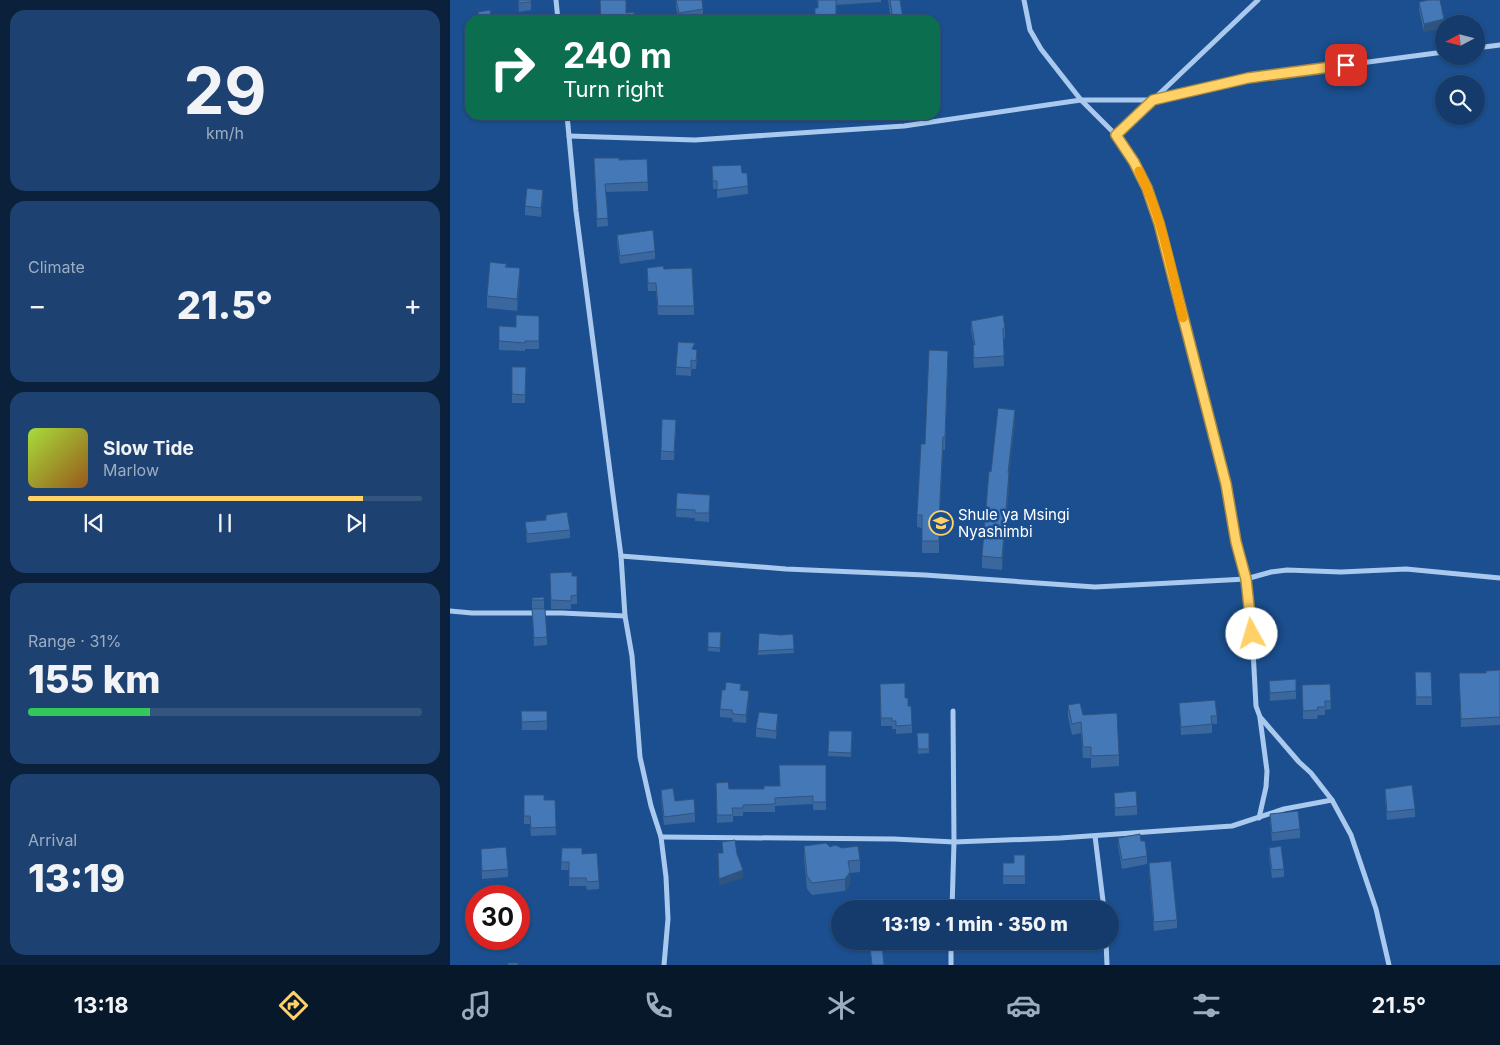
<!DOCTYPE html>
<meta charset="utf-8">
<style>
body{margin:0;font-family:Inter,sans-serif;background:#1d4271;color:#f1f3f6;height:100vh;display:flex;flex-direction:column;font-size:19px;white-space:nowrap}
*{box-sizing:border-box;margin:0}
p{font-size:16px;color:#9dadc1}
.icon{flex:none;width:28px;height:28px;fill:none;stroke:currentColor;stroke-width:2;stroke-linecap:round;stroke-linejoin:round}
.map{position:relative;flex:1;overflow:hidden}
.drawer{display:flex;flex-direction:column;gap:10px;padding:10px;background:#0b203b;width:450px}
.drawer>*{flex:none}
.guide{position:absolute;left:15px;top:15px;width:475px;height:105px;border-radius:15px;box-shadow:0 1px 4px #0004,0 0 0 1px #33557e;background:#0b6e4f;color:#fff;overflow:hidden}
.needle{width:32px;rotate:263deg}
.controls{position:absolute;left:985px;top:15px;display:grid;gap:10px}
.controls a{display:grid;place-items:center;width:50px;height:50px;border-radius:50%;background:#143b6b;box-shadow:0 1px 4px #0004,0 0 0 1px #33557e;font-size:25px}
.speed{position:absolute;left:15px;top:885px;display:flex;gap:10px;font-size:25px;font-weight:700;text-align:center}
.speed>*{display:grid;place-content:center;width:65px;height:65px;border-radius:50%;background:#143b6b;box-shadow:0 1px 4px #0004,0 0 0 1px #33557e;line-height:1}
.speed .limit{border:8px solid #d22;background:#fff;color:#111}
.pin{position:absolute;display:grid;place-items:center;width:42px;height:42px;color:#fff;margin:-21px;border-radius:10px;box-shadow:0 2px 8px #0006}
.me{position:absolute;width:55px;margin:-28px;rotate:354deg;stroke-linejoin:round;filter:drop-shadow(0 0 4px #0008)}
.turn{display:flex;align-items:center;gap:18px;height:105px;padding:0 15px;font-size:22px}
.turn .icon{width:65px;height:65px;stroke-width:2.5}
.turn b{display:block;font-size:35px;line-height:42px}
.big{font-size:38px;font-weight:800;line-height:1.1}
.drawer .widget{flex:1;display:flex;flex-direction:column;justify-content:center;gap:8px;min-width:0;padding:0 18px;border-radius:15px;background:#1d4271}
.drawer .dial{align-items:center;gap:0}
.dial b{font-size:65px;line-height:1}
.song{display:flex;align-items:center;gap:15px}
.cover{width:60px;height:60px;border-radius:8px;background:linear-gradient(135deg,hsl(80 70% 55%),hsl(30 70% 35%))}
.played{height:5px;border-radius:2px;background:linear-gradient(90deg,#ffd166 85%,#33557e 85%)}
.keys{display:flex;justify-content:space-around;direction:ltr}
.heat{display:flex;justify-content:space-between;align-items:center;font-size:28px;direction:ltr}
.charge{height:8px;border-radius:4px;background:linear-gradient(90deg,#34c759 31%,#33557e 0)}
.trip{position:absolute;left:381px;top:900px;width:288px;height:50px;border-radius:25px;background:#143b6b;box-shadow:0 1px 4px #0004,0 0 0 1px #33557e;font-weight:800;line-height:50px;text-align:center}
.dock{display:flex;height:80px;justify-content:space-around;align-items:center;background:#08182b;color:#9dadc1}
.dock .icon{width:35px;height:35px}
.dock .on{color:#ffd166}
.dock b{font-size:22px;color:#f1f3f6}
main{display:flex;flex:1;min-height:0}
.map>svg:first-child{display:block}
.lines{fill:none;stroke-linecap:round;stroke-linejoin:round}
.minor{stroke:#a9c9ee;stroke-width:5}
.wall{fill:#3a679d}
.shaded-wall{fill:#305480}
.building{fill:#4478b7;stroke:#305480}
.route-casing{stroke:#a68842;stroke-width:12}
.route{stroke:#ffd166;stroke-width:9}
.slow{stroke:#f59e0b;stroke-width:9}
.labels{text-anchor:middle;dominant-baseline:central;stroke-width:5;stroke-linejoin:round;paint-order:stroke}
.poi-label{font-size:15px;fill:#fff;stroke:#1b4f8f;text-anchor:start}
</style>
<main>
<section class="drawer">
<div class="widget dial"><b>29</b><p>km/h</p></div>
<div class="widget"><p>Climate</p>
<div class="heat"><a>−</a><b class="big">21.5°</b><a>+</a></div>
</div>
<div class="widget">
<div class="song"><i class="cover"></i><div><b>Slow Tide</b><p>Marlow</p></div></div>
<div class="played"></div>
<div class="keys"><svg class="icon" aria-label="previous" viewBox="0 0 24 24"><path d="M18 5L8 12l10 7zM5 5v14"/></svg><svg class="icon" aria-label="pause" viewBox="0 0 24 24"><path d="M8 5v14M16 5v14"/></svg><svg class="icon" aria-label="next" viewBox="0 0 24 24"><path d="M6 5l10 7-10 7zM19 5v14"/></svg></div>
</div>
<div class="widget"><p>Range · 31%</p><b class="big">155 km</b><div class="charge"></div></div>
<div class="widget"><p>Arrival</p><b class="big">13:19</b></div>
</section>
<div class="map">
<svg width="1050" height="965" viewBox="0 0 1050 965">
<rect width="100%" height="100%" fill="#1b4f8f"/>
<g class="lines">
<g class="minor">
<path d="M106,0L108,20"/>
<path d="M574,0L580,30L591,49L631,100L666,135L684,162L697,188L720,267L776,484L786,542L796,579L803,650L806,706L810,717L849,762L861,773L882,800L901,835L926,909L939,965"/>
<path d="M1026,48L1050,45"/>
<path d="M117,115L126,211L171,556L175,616L182,656L190,757L201,806L211,837L216,877L218,919L214,965"/>
<path d="M666,135L808,0"/>
<path d="M119,136L245,140L454,126L631,100H703L798,78L994,52"/>
<path d="M171,556L336,569L475,575L645,587L796,579L821,572L837,570L891,572L956,569L1050,578"/>
<path d="M0,611L22,613H112L175,616"/>
<path d="M809,818L816,787L817,771L810,718"/>
<path d="M645,836L654,909"/>
<path d="M211,837L444,839L504,842L610,838L782,826L834,809L882,800"/>
<path d="M502,909L504,842L503,711"/>
<path d="M656,941L657,965"/>
<path d="M501,965V941"/>
</g>
</g>
<g class="wall">
<path d="M68,0H81V10L69,12Z"/>
<path d="M226,0L253,9V17L238,20H229L226,8Z"/>
<path d="M367,0H431V2L386,5L368,8Z"/>
<path d="M438,0H450L453,20H441Z"/>
<path d="M979,0L974,32L969,10V2Z"/>
<path d="M144,158L169,160L197,159L198,191L156,192L158,226L147,227Z"/>
<path d="M262,166L292,173H297L298,194L267,198V189H263Z"/>
<path d="M93,198L91,217L75,215V206Z"/>
<path d="M167,235L205,251V259L170,264L167,244Z"/>
<path d="M197,268L214,269L244,306V315H208L206,291H198Z"/>
<path d="M70,280L67,311L37,308V296Z"/>
<path d="M89,316V349H75V351L49,350V326L66,327Z"/>
<path d="M521,321L555,328V338H553L554,366L524,368L523,355L524,345L521,331Z"/>
<path d="M245,350L247,358L246,369H241V376L226,375V367Z"/>
<path d="M498,364L495,450H493L489,527V553H472V528L467,527V515L475,444Z"/>
<path d="M62,367H76L75,403H62Z"/>
<path d="M565,422L559,473V486L552,570L532,568V556L541,472Z"/>
<path d="M226,428L224,460H211V451Z"/>
<path d="M227,493L260,495L259,522L245,521V518L226,517Z"/>
<path d="M96,515L120,530V538L77,543L75,522L96,520Z"/>
<path d="M100,573L122,576H127V604H121V609H101Z"/>
<path d="M94,597V609H82V598Z"/>
<path d="M82,609L97,637V645L84,646Z"/>
<path d="M258,632H271L270,652L258,651Z"/>
<path d="M343,634L344,653L308,655V651L331,635Z"/>
<path d="M1050,670V725L1011,727L1009,673H1036Z"/>
<path d="M965,672H981L982,705H966Z"/>
<path d="M819,681L846,691V699L820,701Z"/>
<path d="M880,684L881,709L875,710V715H868L867,719H853L852,685Z"/>
<path d="M291,690L299,699L296,723L283,722L282,718L270,717V709Z"/>
<path d="M430,692L455,698L458,706L462,725V733L446,734V729H442V726H431Z"/>
<path d="M729,703L767,716V724H762V733L731,735Z"/>
<path d="M618,705L633,715L669,755V766L641,768V758H633L631,733L622,735L618,717Z"/>
<path d="M71,711H97V730H72Z"/>
<path d="M328,722L326,739L306,737V728Z"/>
<path d="M379,731L402,735L401,757L378,756Z"/>
<path d="M467,733H479V753L468,754Z"/>
<path d="M329,765H376V810H363V804L325,806V812H293V816H283V822L267,823L266,783L279,789H314L330,786Z"/>
<path d="M935,789L965,809V817L937,820L935,797Z"/>
<path d="M211,790L225,801L245,813V822L214,825L211,798Z"/>
<path d="M664,793L687,806V815L665,816Z"/>
<path d="M74,795L94,800H105L106,835L81,836L80,824H74Z"/>
<path d="M820,814L850,829V838L822,841L820,822Z"/>
<path d="M668,838L691,841L697,856V864L672,869L668,846Z"/>
<path d="M354,846L380,847L410,860V872L400,873V885L395,891L362,895L357,889L354,858Z"/>
<path d="M112,848L132,854L149,881V889L137,890L136,886H119V870H111Z"/>
<path d="M819,848L834,869V877L822,878L819,856Z"/>
<path d="M31,849L58,869V877L32,879Z"/>
<path d="M575,855V884H553V863H564Z"/>
<path d="M699,863L727,920V928L704,931L699,872Z"/>
</g>
<g class="shaded-wall">
<path d="M994,19V28L974,32V24Z"/>
<path d="M93,190V198L91,217V208Z"/>
<path d="M70,268V280L67,311V299Z"/>
<path d="M498,351V364L495,450V437Z"/>
<path d="M565,410V422L558,486V473Z"/>
<path d="M493,437V450L489,532V520Z"/>
<path d="M559,473V486L552,570V558Z"/>
<path d="M299,691V699L296,723V715Z"/>
<path d="M328,714V722L326,739V731Z"/>
<path d="M293,870V878L269,886V879Z"/>
<path d="M400,872V885L395,891V879Z"/>
</g>
<g class="building">
<path d="M69,0H81V2L69,3Z"/>
<path d="M150,0H176V13L184,12L185,20H151Z"/>
<path d="M226,0H252L253,9L229,13Z"/>
<path d="M368,0H386V20H365V8H368Z"/>
<path d="M440,0H450L453,19L443,20Z"/>
<path d="M979,0H990L994,19L974,24L969,2Z"/>
<path d="M40,10L41,20H29L28,12Z"/>
<path d="M144,158H169V160L197,159L198,182L155,184L158,218L147,219Z"/>
<path d="M291,165L292,173H297L298,186L267,190V181H263L262,166Z"/>
<path d="M77,188L93,190L91,208L75,206Z"/>
<path d="M203,230L205,251L170,256L167,235Z"/>
<path d="M40,262L57,264L55,267L70,268L67,299L37,296Z"/>
<path d="M213,266L214,269L242,268L244,306H208L206,283H198L197,268Z"/>
<path d="M66,315L89,316V341H75V343L49,341V326L66,327Z"/>
<path d="M553,315L555,328H553L554,356L524,358L523,345H525L521,321Z"/>
<path d="M228,342L245,343L242,349L247,350L246,361L241,360V368L226,367Z"/>
<path d="M479,350L498,351L495,437H493L489,520V541H472V515H467L471,444H475Z"/>
<path d="M62,367H76L75,395L62,394Z"/>
<path d="M548,408L565,410L558,473H559L552,558L532,556L539,471L541,472Z"/>
<path d="M212,419L226,420L224,452L211,451Z"/>
<path d="M227,493L260,495L259,513H245V510L226,509Z"/>
<path d="M117,512L120,530L77,534L75,522L96,520V515Z"/>
<path d="M122,572V576H127V595L121,596V601L101,600L100,573Z"/>
<path d="M94,597V600H82V598Z"/>
<path d="M82,609H95L97,637L84,638Z"/>
<path d="M258,632H271L270,648L258,647Z"/>
<path d="M309,633L331,635L343,634L344,649L308,651Z"/>
<path d="M1050,670V717L1011,719L1009,673H1036V671Z"/>
<path d="M965,672H981L982,697H966Z"/>
<path d="M846,679V691L820,693L819,681Z"/>
<path d="M276,682L291,684L290,690L299,691L296,715L283,714L282,710L270,709L272,690H275Z"/>
<path d="M455,683V698H458V706H461L462,725L446,726V721H442V718H431L430,684Z"/>
<path d="M880,684L881,701H875V707H868L867,710L853,711L852,685Z"/>
<path d="M765,700L767,716H761L762,724L731,727L729,703Z"/>
<path d="M630,703L633,715L667,713L669,755L641,756V747H633L631,722L622,724L618,705Z"/>
<path d="M71,711H97V721L72,722Z"/>
<path d="M309,712L328,714L326,731L306,728Z"/>
<path d="M379,731H402L401,753L378,752Z"/>
<path d="M467,733H479V749H468Z"/>
<path d="M329,765H376V802H363V796L325,798V804L293,805V808H282L283,815H267L266,783L278,782L279,789H314V786H330Z"/>
<path d="M962,785L965,809L937,812L935,789Z"/>
<path d="M223,788L225,801L244,799L245,813L214,817L211,790Z"/>
<path d="M686,791L687,806L665,808L664,793Z"/>
<path d="M74,795H94V800H105L106,827L81,828L80,816H74Z"/>
<path d="M848,811L850,829L822,833L820,814Z"/>
<path d="M690,834L691,841H695L697,856L672,860L668,838Z"/>
<path d="M285,840L287,854L293,870L269,879L268,853H273L272,842Z"/>
<path d="M376,843L380,847L385,845L392,848L408,846L410,860L398,861L400,872L395,879L362,883L357,876L354,846Z"/>
<path d="M831,846L834,869L822,870L819,848Z"/>
<path d="M56,847L58,869L32,871L31,849Z"/>
<path d="M112,848H132V854L147,853L149,881L137,882L136,878H119V862H111Z"/>
<path d="M564,855H575V876H553V863H564Z"/>
<path d="M721,861L727,920L704,922L699,863Z"/>
<path d="M432,945L434,965H422L420,946Z"/>
<rect x="58" y="963" width="10" height="2"/>
</g>
<g class="lines">
<g class="route-casing">
<path id="route" d="M802,634L796,579L786,542L776,484L709,223L697,188L684,162L666,135L703,100L798,78L896,65"/>
</g>
<use href="#route" class="route"/>
<path class="slow" d="M689,171C712,216 721,269 733,318"/>
</g>
<defs>
<g id="school-ring" transform="scale(1.25)"><circle r="9.5" fill="#1b4f8f" stroke="#ffd166" stroke-width="1.5"/><path d="M0-5L7-2L0 1L-7-2ZM-4 1L0 2.5L4 1V4Q0 6-4 4Z" fill="#ffd166"/></g>
</defs>
<g fill-rule="evenodd">
<use href="#school-ring" x="491" y="523"/>
</g>
<g class="labels">
<g class="poi-label">
<text x="508" y="514">Shule ya Msingi<tspan x="508" dy="17">Nyashimbi</tspan></text>
</g>
</g>
</svg>
<div class="controls">
<a><svg class="needle" viewBox="-14 -14 28 28"><path d="M0-13l5 13h-10z" fill="#e53935"/><path d="M0 13l5-13h-10z" fill="#9dadc1"/></svg></a>
<a><svg class="icon" aria-label="search" viewBox="0 0 24 24"><circle cx="10" cy="10" r="6"/><path d="M15 15l6 6"/></svg></a>
</div>
<div class="speed"><div class="limit">30</div></div>
<div class="pin" style="left:896px;top:65px;background:#d93025"><svg class="icon" aria-label="arrive" viewBox="0 0 24 24"><path d="M6 21V4h12l-3 4 3 4H6"/></svg></div>
<svg class="me" style="left:802px;top:634px" viewBox="-20 -20 40 40"><circle r="19" fill="#fff"/><path d="M0-13L10 11 0 6-10 11z" fill="#ffd166"/></svg>
<div class="trip">13:19 · 1 min · 350 m</div>
<div class="guide">
<div class="turn"><svg class="icon" aria-label="right" viewBox="0 0 24 24"><path d="M7 20v-9h11M14 6l5 5-5 5"/></svg><div><b>240 m</b>Turn right</div></div>
</div>
</div>
</main>
<nav class="dock">
<b>13:18</b>
<svg class="icon on" aria-label="directions" viewBox="0 0 24 24"><path d="M12 3l9 9-9 9-9-9zM9 14v-3h6M13 9l2 2-2 2"/></svg>
<svg class="icon" aria-label="music" viewBox="0 0 24 24"><path d="M9 18V5l10-2v13"/><circle cx="6" cy="18" r="3"/><circle cx="16" cy="16" r="3"/></svg>
<svg class="icon" aria-label="phone" viewBox="0 0 24 24"><path d="M5 4h4l2 5-3 2q2 4 5 5l2-3 5 2v4C11 20 4 13 5 4z"/></svg>
<svg class="icon" aria-label="climate" viewBox="0 0 24 24"><path d="M12 3v18M4 7l16 10M4 17L20 7"/></svg>
<svg class="icon" aria-label="car" viewBox="0 0 24 24"><path d="M5 17H2v-5l4-1 3-4h7l3 4 3 1v5h-3M9 17h6M6 11h13"/><circle cx="7" cy="17" r="2"/><circle cx="17" cy="17" r="2"/></svg>
<svg class="icon" aria-label="filters" viewBox="0 0 24 24"><path d="M4 7h16M4 17h16"/><circle cx="9" cy="7" r="2"/><circle cx="15" cy="17" r="2"/></svg>
<b>21.5°</b>
</nav>
